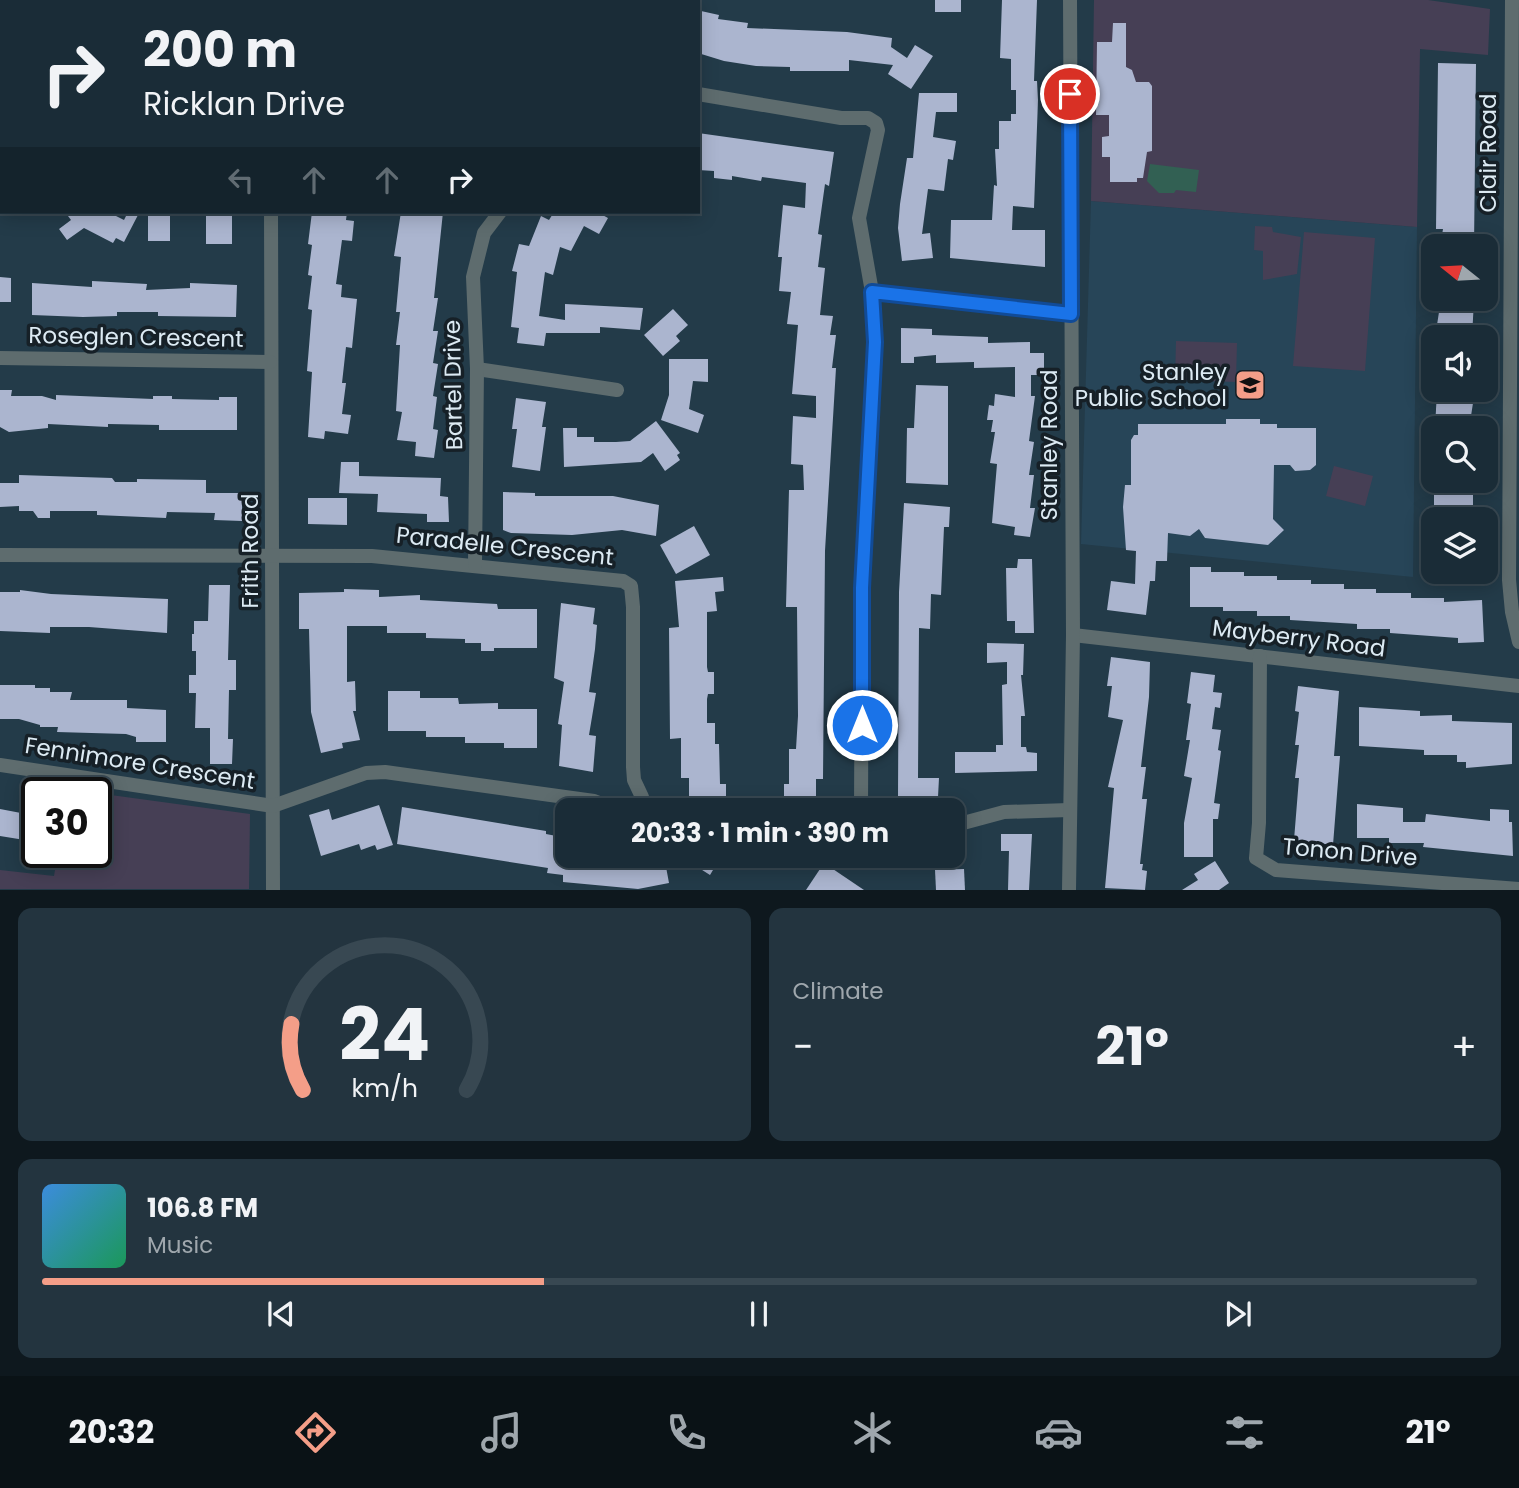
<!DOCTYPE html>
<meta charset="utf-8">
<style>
body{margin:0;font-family:Poppins,sans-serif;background:#23343f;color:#f1f3f6;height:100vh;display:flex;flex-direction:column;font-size:26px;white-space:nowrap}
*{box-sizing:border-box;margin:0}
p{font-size:23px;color:#9fa7ad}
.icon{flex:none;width:38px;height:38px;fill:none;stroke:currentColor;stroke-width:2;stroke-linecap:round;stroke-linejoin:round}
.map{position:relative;height:890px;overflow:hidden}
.panel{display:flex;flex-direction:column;gap:18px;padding:18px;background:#0e181e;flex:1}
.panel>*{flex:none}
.banner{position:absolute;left:0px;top:0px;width:700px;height:214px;box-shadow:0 4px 18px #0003,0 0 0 2px #384852;background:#1a2c37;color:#f1f3f6;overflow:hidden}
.needle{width:46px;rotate:288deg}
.tools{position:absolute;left:1421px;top:234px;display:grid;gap:14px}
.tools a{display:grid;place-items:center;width:77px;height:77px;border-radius:14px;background:#1a2c37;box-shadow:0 4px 18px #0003,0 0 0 2px #384852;font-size:35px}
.speed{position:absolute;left:21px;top:777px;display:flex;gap:14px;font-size:35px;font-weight:700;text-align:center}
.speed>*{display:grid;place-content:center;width:91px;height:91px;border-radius:50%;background:#1a2c37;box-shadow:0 4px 18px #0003,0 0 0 2px #384852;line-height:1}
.speed .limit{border:4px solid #111;border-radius:10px;background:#fff;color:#111}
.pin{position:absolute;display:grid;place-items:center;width:60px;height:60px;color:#fff;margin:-30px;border:4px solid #fff;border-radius:50%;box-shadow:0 2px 7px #0007}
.me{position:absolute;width:77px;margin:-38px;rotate:0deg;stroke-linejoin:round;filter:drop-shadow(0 0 5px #0008)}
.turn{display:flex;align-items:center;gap:24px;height:147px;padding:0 28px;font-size:32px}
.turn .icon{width:91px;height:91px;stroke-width:2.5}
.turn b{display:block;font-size:49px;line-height:60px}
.lanes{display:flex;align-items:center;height:66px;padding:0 28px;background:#0003;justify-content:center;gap:35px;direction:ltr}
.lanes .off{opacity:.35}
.big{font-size:52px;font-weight:700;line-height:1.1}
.panel .widget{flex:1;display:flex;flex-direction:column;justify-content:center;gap:10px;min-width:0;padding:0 24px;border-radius:14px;background:#23343f}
.panel .dial{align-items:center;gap:0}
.dial svg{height:182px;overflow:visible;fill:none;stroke:#384852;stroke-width:7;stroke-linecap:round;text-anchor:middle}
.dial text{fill:#f1f3f6;stroke:none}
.song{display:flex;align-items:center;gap:21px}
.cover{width:84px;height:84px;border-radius:10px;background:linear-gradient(135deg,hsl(210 70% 55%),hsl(150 70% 35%))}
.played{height:7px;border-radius:4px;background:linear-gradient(90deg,#f49e88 35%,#384852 35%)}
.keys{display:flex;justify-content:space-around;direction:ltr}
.heat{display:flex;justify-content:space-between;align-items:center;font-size:38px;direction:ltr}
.panel .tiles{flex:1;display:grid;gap:18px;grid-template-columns:1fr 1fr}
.widget:last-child{grid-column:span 2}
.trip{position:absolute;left:555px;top:798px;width:410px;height:70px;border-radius:14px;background:#1a2c37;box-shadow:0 4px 18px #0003,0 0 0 2px #384852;font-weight:700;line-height:70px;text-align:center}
.dock{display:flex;height:112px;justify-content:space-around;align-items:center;background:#0a1216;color:#9fa7ad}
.dock .icon{width:49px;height:49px}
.dock .active{color:#f49e88}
.dock b{font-size:32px;color:#f1f3f6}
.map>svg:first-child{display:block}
.built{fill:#274558}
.green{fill:#463f55}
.water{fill:#326053}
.building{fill:#abb5cf}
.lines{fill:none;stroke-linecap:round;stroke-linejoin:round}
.street{stroke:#5e6c6e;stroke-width:14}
.route-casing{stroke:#114b97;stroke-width:18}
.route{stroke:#1a73e8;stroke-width:12}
.labels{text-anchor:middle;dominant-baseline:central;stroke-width:7;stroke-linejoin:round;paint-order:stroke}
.street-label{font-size:23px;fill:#dceaf3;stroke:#162027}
.poi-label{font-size:23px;fill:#dceaf3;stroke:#162027;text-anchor:end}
</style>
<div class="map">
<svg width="1519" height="890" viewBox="0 0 1519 890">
<rect width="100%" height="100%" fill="#233b49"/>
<path class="built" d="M1091,201L1417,227L1413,577L1081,544Z"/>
<g class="green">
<path d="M1094,0H1428L1490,9L1488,55L1420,49L1417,227L1091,201Z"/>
<path d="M1255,226L1272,227L1273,232L1301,237L1297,274L1263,280V251L1254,250Z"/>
<path d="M1304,232L1375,238L1365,371L1293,366Z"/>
<path d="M1176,341L1237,343L1236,382L1175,380Z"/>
<path d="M1334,466L1373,476L1365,506L1326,496Z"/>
<path d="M96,793L250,814L249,889H0V870L54,876L58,852H96Z"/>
</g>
<path class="water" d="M1150,164L1199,170L1196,192L1176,190L1174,193H1159L1147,181Z"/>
<g class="building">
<rect x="935" y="0" width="26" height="12"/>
<path d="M1002,0H1037L1034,81H1037L1038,100L1034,208L1013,206L1012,230H1045V267L950,258L951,220H992L994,185L997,186L995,149H999V121H1011V114H1016V90H1011V59L1000,58Z"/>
<path d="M701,11L719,15L718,19L748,23L747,28L847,32L892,38L891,47L907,58L915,45L933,56L911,89L888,74L893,65L849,60V71H790V67L756,66L724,61L698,53Z"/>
<path d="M1113,23H1126V67L1132,70L1136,82H1149L1152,86V151L1147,152L1143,178H1137V182H1110V157H1102V137L1109,136V115H1096L1097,42H1112Z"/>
<path d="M1438,63L1476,64L1474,247H1440L1443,229H1436Z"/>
<path d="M919,93H957V112H936L933,137L956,141L953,160L948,159L944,191L928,189L922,234L930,233L933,258L902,261L898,228L900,204L907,158H913Z"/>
<path d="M698,133L834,152L829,186L825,184L818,234L822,235L818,267L825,268L820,315L833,316L830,335H836L832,368H836L825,551L823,779H816V810H784V784H789V749H796L798,716L797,607H786L789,490H804L803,465L791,464L792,438L793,416L816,418V396L792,394L798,325L787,324L791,292L779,291L782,257H778L783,205L805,208L806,183L762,177L761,181L732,176V180L714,178V171L698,170Z"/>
<path d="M65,212H108L124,220L128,212L138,215L124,242L116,238L113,243L84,228L67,240L59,229L71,220Z"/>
<rect x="206" y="212" width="26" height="32"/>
<path d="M312,212H347L346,220L354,221L352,241L342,240L336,284L342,285L341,297L357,299L352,348L346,347L342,383H346L342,414L351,415L348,434L325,431L324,439L308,437L312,372L307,371L312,310L308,309L312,276L308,275L312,245L308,244Z"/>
<path d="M401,212H443L434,298H438L433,331H438L433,363L438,364L433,396L437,397L433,429L438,430L434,458L415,456L416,442L397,440L402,412L396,411L400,345H396L400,312H396L401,257L394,256Z"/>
<path d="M554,212H597L608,218L599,234L584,226L571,251L560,247L553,275L545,272L539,316L565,320V304L643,308L640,330L600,327V333H546L544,346L517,343L519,328L511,327L517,272L512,271L519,244L529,246L541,216L549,220Z"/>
<rect x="148" y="215" width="22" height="26"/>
<path d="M0,277L11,278V302H0Z"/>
<path d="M92,281L147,284L146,290L190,288V283L237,285L236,317L158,316V312H117V316L83,317L32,315V283L92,287Z"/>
<path d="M1441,299H1474L1472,338H1435Z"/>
<path d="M673,309L688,325L676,336L680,341L663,356L644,335Z"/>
<path d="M901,328L932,329V335L988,337V343L1030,342V353H1044V375H1031V396H1035L1029,441L1034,442L1029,475H1034L1030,508H1035L1030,537L1014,535L1015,527L992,523L997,464L990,463L995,432H991L993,420H987L989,405L994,406L995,394L1015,397V367L974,368V362L936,363V355L914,357V363H901Z"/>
<path d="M669,359H708V382L693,381L689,409L704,415L698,433L661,420L669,395Z"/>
<path d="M916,385L948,386V485L906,483L907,428H914Z"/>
<path d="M0,390H12L11,396H42L56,400V395L153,399V396H172V399L219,400V397H237V430H159V425L108,424V427L48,424V428L9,432L0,427Z"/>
<path d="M1437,390H1475L1469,429H1435Z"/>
<path d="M516,398L546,402L542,427H546L540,471L512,467L517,429H512Z"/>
<path d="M1226,419H1260V424H1277V428H1316V465L1310,470L1295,471L1290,465H1274L1273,519L1284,530L1268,545L1205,538L1199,529L1190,536L1168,533L1167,561H1156L1155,581H1150L1146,615L1107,610L1111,581L1135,584L1136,551L1126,550L1123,507L1125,485H1131V440L1134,435H1138V424H1226Z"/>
<path d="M656,421L680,453L677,455L680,460L665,471L653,453L641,462L564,467L563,428H577V437H594V442H616L630,441Z"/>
<path d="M341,462H359V476L441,478L440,496L448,497L449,522H427V514L377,512L378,494L339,493Z"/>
<path d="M19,475L112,478L115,482H137V479L206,480V493H242V521L214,520L215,513L167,512L166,518L97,515V511H50V518H38L33,511H19V506L0,507V483H19Z"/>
<path d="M1434,481H1473V520L1434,518Z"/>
<path d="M503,492L535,493V496H613L659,505L656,536L622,530L572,535L511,533L503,530Z"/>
<path d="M308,498H347V525L308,524Z"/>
<path d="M904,503L950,507L949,527H944L941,595L931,594L930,629L919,628L918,778H939L938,797H898L899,592Z"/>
<path d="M694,526L710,555L676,574L660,545Z"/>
<path d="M1018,559H1032L1034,633H1015V621H1007L1006,568H1017Z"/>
<path d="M1190,567H1211V572H1244V576H1277V580H1311V584H1344V589H1376V593H1411V598H1444V602L1482,600L1484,642L1458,643V638L1390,633V629H1357V624L1290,620V616H1257V611H1223V607H1190Z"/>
<path d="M723,577L724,591L715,592L717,611L707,612V667L708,672H714V694H708L707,699V723H715V744H719L720,784H726V810H689V778H681V738L670,739L669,628L679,627L675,581Z"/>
<path d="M209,585H230L228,660H236V690H229L228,739H233L232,764H210V728H195L196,693H189V675H196V651H192V634H194V621H208Z"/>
<path d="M344,589L379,590V597L420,595V600L497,604L498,609H537V648H494V651H481V643H465V639L426,638V633H387V626H347V682L355,681L356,711H353L360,740L342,743L343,748L321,753L311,712L309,629H299V593L344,592Z"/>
<path d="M20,590L51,594L168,599L167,633L89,627H50V633L0,631V592H20Z"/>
<path d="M561,603L595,608L593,624L597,625L595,649L589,692L596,693L589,735L596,736L593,772L559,766L562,725L558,724L564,682L554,678Z"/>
<path d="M987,643L1024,644L1023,675H1021L1025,716H1021V747H1026L1027,752L1037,753V771L955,773V752H996V745H1003L1002,685L1007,684V662L987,663Z"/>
<path d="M1111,657L1150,662L1149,697L1141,767H1146L1142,799H1147L1140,864H1143L1142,870L1147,871L1145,890L1105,888L1114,788L1108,787L1123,720L1108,717L1112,686H1107Z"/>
<path d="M1191,672L1215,675L1213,692L1222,693L1220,708L1215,707L1212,729L1221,730L1218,750L1221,751L1214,803L1220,804L1218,819H1213V857H1184V823L1192,778L1184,776L1190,740H1186L1191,704L1187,703Z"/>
<path d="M0,685H35V688H50V692H72L70,700H127V708L166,710V742H136V737L126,734L57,732L58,727H40V725L19,719H0Z"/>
<path d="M1298,686L1339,691L1334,756H1340L1333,845L1294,840L1299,778H1295L1299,745H1295L1299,712L1295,711Z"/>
<path d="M388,691H420V698H458L459,704L498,703V709H537V748H504V743H465V737H426V731H388Z"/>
<path d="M1359,707L1420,711V716L1452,715V721L1512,723V764L1466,768V762H1457V755H1424V750L1359,746Z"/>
<path d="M1357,804L1403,808V822H1425L1426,814L1490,821V809L1509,810V822H1512L1513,856L1423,847L1424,843H1389V838H1357Z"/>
<path d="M379,805L393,845L377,850L375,845L361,850L359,844L321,856L309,815L329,809L332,820Z"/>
<path d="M23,806L37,808V842L0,836V809L21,813Z"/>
<path d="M402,807L546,831V834L567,838V856H624L623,861L664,856L669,883L638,889L563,882V875L547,873L548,868L397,844Z"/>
<path d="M1001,834H1032L1029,890H1008L1009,851H1001Z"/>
<path d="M680,856H712L709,861L716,865L710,875Z"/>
<path d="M1215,861L1229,883L1219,890H1182L1198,880L1194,874Z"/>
<path d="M824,863L864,890H806Z"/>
<path d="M964,869L965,890H936L935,870Z"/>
</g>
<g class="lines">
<g class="street">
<path d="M1512,0L1509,580L1512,612L1519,642"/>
<path d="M270,2V0"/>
<path d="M698,94L841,118H868L876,123L878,130L859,218L872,292L875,342L862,588L861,810"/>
<path d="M271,212L273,890"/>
<path d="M872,292L1071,314"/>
<path d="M0,358L270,362"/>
<path d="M477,369L617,390"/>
<path d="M0,555L372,556L623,581L631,586L633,607V767L634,780L642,797L637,810"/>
<path d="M475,565L477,369L473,277L484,233L500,212"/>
<path d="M1073,635L1519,686"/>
<path d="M1260,656L1259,823L1256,858L1276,870L1519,889"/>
<path d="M0,765L273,806L366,773L385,772L594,801L617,810"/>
<path d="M952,826L1004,812L1069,810"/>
<path d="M1069,890L1073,635L1070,0"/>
</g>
</g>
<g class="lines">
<g class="route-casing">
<path id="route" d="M862,725V588L875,342L872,292L1071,314L1070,94"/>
</g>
<use href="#route" class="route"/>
</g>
<defs>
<g id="school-square" transform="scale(1.575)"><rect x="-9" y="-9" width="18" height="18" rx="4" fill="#f49e88" stroke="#162027"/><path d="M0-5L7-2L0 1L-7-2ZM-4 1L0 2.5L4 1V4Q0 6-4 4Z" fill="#111"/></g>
</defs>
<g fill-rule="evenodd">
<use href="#school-square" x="1250" y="385"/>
</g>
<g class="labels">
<g class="street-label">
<text transform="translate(1488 153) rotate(-90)">Clair Road</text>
<text transform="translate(136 337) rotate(1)">Roseglen Crescent</text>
<text transform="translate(453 385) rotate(-91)">Bartel Drive</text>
<text transform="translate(1049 445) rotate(-90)">Stanley Road</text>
<text transform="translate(505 546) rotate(6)">Paradelle Crescent</text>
<text transform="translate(250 551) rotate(-90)">Frith Road</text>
<text transform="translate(1299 638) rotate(7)">Mayberry Road</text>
<text transform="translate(140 763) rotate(9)">Fennimore Crescent</text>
<text transform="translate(1350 852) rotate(5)">Tonon Drive</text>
</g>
<g class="poi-label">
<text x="1227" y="372">Stanley<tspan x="1227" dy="26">Public School</tspan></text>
</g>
</g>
</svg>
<div class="tools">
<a><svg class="needle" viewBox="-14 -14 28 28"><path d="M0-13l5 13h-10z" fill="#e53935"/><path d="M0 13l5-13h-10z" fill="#9fa7ad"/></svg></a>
<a><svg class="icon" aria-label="sound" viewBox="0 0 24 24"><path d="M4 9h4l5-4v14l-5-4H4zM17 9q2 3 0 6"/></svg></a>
<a><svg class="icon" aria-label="search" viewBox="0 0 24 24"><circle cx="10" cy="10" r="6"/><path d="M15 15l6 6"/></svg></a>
<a><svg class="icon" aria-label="layers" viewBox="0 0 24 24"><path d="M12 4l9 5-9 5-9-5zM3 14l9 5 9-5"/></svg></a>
</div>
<div class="speed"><div class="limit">30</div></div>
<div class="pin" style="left:1070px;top:94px;background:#d93025"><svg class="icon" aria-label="arrive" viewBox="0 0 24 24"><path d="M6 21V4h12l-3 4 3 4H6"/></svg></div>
<svg class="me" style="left:862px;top:725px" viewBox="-20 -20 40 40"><circle r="17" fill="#1a73e8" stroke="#fff" stroke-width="3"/><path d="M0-11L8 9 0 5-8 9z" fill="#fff"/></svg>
<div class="trip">20:33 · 1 min · 390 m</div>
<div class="banner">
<div class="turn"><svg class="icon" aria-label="right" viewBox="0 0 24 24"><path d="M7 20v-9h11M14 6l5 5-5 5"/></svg><div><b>200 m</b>Ricklan Drive</div></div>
<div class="lanes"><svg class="icon off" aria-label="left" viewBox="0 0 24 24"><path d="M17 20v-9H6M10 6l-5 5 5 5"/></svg><svg class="icon off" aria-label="ahead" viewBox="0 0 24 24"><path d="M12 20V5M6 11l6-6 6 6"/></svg><svg class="icon off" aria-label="ahead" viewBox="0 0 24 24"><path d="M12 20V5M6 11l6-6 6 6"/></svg><svg class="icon" aria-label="right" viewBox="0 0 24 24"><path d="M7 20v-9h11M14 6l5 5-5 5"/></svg></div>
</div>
</div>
<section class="panel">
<div class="tiles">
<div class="widget dial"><svg viewBox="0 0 100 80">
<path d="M14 69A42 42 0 1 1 86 69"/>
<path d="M14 69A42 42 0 0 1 9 40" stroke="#f49e88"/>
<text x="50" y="56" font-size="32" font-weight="700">24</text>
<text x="50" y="72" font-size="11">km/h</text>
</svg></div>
<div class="widget"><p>Climate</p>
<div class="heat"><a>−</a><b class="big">21°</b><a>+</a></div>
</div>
<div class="widget">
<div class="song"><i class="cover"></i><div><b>106.8 FM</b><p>Music</p></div></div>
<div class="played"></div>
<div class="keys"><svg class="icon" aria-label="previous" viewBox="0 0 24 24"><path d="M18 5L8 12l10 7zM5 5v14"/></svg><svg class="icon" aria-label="pause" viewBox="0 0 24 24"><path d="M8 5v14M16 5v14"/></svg><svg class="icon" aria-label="next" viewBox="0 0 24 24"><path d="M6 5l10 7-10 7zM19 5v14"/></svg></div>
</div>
</div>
</section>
<nav class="dock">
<b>20:32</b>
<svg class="icon active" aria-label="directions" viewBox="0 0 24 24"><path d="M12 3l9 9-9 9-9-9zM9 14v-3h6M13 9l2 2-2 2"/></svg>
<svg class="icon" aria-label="music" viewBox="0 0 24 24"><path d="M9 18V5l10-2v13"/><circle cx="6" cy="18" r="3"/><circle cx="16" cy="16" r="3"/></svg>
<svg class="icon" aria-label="phone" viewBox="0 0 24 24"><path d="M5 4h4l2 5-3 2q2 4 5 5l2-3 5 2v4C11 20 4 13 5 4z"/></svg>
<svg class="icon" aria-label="climate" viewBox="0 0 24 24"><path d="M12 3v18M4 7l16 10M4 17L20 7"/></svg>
<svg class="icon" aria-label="car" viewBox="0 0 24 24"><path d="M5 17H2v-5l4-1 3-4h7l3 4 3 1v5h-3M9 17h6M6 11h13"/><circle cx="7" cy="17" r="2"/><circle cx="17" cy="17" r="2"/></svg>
<svg class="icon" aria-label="filters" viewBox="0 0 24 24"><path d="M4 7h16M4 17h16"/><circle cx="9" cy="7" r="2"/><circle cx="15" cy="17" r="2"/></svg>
<b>21°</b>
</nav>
